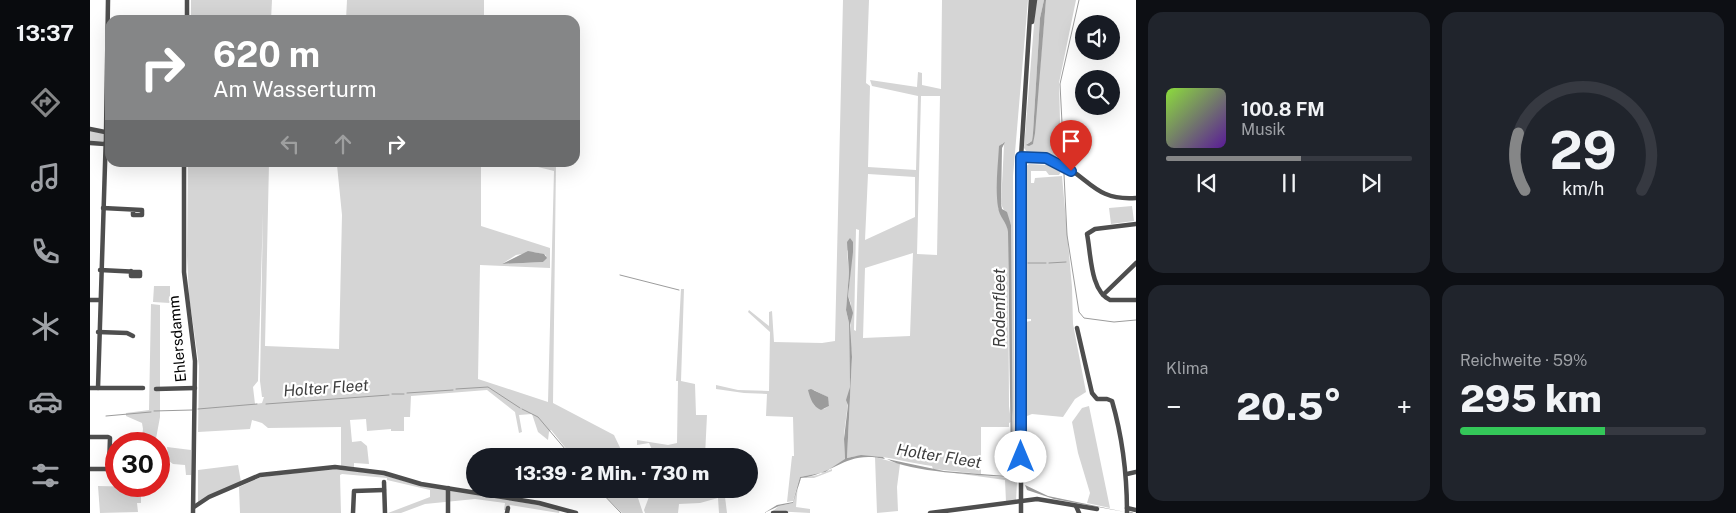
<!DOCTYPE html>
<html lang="de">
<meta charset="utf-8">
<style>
body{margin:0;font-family:"Public Sans",sans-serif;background:#20242c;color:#f1f3f6;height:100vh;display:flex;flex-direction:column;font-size:19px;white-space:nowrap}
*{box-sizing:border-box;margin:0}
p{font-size:16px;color:#9ea1a6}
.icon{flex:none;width:28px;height:28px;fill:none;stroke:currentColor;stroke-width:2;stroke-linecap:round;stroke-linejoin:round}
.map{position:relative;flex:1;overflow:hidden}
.sheet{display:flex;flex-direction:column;gap:12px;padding:12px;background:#0d0f14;width:600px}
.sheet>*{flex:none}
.top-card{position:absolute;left:15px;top:15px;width:475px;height:152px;border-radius:15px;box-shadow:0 5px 20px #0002;background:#858687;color:#fff;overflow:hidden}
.controls{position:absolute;left:985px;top:15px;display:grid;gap:10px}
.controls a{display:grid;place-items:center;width:45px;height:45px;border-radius:50%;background:#171b24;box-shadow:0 5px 20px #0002;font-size:25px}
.speed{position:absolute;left:15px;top:432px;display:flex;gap:10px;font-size:25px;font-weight:700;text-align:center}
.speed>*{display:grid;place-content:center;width:65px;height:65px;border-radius:50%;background:#171b24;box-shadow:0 5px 20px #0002;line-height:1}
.speed .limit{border:8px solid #d22;background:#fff;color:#111}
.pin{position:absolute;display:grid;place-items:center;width:42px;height:42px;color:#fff;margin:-51px -21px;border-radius:50% 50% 50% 0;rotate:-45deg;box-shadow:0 0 5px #0007}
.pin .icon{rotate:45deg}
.me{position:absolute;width:55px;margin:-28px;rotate:0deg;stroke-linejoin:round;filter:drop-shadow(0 0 4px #0008)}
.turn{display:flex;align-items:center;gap:18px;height:105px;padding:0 25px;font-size:22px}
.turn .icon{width:65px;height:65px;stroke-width:2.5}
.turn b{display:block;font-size:35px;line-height:42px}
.lanes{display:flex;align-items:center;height:48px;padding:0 25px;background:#0003;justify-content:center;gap:25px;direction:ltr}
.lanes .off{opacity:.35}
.big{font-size:38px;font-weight:800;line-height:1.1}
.sheet .widget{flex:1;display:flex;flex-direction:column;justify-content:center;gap:8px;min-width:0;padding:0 18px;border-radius:15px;background:#20242c}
.sheet .dial{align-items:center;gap:0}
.dial svg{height:130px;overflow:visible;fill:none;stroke:#363941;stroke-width:7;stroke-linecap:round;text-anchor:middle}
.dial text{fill:#f1f3f6;stroke:none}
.song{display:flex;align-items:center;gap:15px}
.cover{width:60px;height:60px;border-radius:8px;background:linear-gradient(135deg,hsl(90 70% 55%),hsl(270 70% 35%))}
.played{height:5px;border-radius:2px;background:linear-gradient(90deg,#858687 55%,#363941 55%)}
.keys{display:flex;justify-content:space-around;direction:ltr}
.heat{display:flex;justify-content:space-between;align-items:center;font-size:28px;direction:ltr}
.charge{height:8px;border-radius:4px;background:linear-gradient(90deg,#34c759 59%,#363941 0)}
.sheet .tiles{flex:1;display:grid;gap:12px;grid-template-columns:repeat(2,1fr)}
.trip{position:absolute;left:376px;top:448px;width:292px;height:50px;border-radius:25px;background:#171b24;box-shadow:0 5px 20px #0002;font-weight:800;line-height:50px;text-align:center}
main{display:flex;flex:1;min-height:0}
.tab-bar{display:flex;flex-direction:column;width:90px;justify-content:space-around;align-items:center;background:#090b0e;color:#9ea1a6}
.tab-bar .icon{width:35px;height:35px}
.tab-bar .active{color:#858687}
.tab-bar b{font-size:22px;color:#f1f3f6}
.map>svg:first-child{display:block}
.green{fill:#d5d5d5;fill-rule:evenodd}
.water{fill:#9c9c9c}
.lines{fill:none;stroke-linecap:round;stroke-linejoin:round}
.stream{stroke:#9c9c9c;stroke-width:1}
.minor{stroke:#4e4e4e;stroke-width:4.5}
.route-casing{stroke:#114b97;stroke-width:12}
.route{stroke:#1a73e8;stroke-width:9}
.labels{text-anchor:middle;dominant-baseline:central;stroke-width:4.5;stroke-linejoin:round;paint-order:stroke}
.street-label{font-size:15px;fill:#000;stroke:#fff}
.water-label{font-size:16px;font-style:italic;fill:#3d3d3d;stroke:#fff}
</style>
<main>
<nav class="tab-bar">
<b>13:37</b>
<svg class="icon active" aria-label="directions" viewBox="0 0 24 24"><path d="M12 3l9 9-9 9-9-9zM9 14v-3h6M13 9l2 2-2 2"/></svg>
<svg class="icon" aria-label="music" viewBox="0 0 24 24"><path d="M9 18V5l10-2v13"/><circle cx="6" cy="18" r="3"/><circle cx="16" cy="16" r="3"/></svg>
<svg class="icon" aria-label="phone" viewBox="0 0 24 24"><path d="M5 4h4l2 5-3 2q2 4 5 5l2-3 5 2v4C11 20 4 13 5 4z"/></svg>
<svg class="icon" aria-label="climate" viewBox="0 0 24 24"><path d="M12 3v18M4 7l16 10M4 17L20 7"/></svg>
<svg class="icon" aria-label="car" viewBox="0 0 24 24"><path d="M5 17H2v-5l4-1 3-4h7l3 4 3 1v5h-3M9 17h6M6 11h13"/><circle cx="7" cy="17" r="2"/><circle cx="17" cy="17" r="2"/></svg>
<svg class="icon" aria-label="filters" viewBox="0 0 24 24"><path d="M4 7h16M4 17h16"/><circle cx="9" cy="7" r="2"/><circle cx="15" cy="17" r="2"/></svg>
</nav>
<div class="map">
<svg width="1046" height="513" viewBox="0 0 1046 513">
<rect width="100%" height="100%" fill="#fff"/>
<g class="green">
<path d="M101,0H182L181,20H101Z"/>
<path d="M257,0H394V20H256Z"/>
<path d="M753,0H779L776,83L780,86L778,167L826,170L828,96L782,86L780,80L827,87L828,72L832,73V85L851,89L852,0H938L923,176L925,456H922L923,417L921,403V225L911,204L914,145L912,143L908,208L917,224L918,232L919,406L921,422L919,423V427H891V456H883L882,466H891V474L843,469L842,466C815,463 784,451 757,458L762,357L760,339L761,304L758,296L763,242L757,251L759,273L756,310L759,323L760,387L754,434L755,460L735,472L710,477L703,501L697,502L702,456H704L703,417L676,416L677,394L654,393L626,389V385L648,390L679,391L680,332L658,312L659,310L679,326V312L682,311L684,342L732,343L745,341ZM831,96H850L847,255L827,254ZM778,174L825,177V217L775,240ZM766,229L769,230L766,331L764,330ZM823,253L820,336L773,338L775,268ZM724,390L737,397L739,406L734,409L724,405L722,398Z"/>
<path d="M946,0H954L950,18L943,133L942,141L937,144H943L956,0H986L969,83L971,158L957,153L937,152L934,148Z"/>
<path d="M0,130L14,133L13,141L0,142Z"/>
<path d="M98,163H179L175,346L249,349L252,215L247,165L240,163H391V226L460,248V268L390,265L388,379L458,402L464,171L432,163H456L461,165L466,163L463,403L524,435L534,456H482L461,430L459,432L458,440L448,432L442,414L429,415L432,432L429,433L425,412L397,390L321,396L320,417H314V431H301V429L277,431L276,419L260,420L262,442L271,441L277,446L279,464L264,463V467L251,466V427L178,428L172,423L162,420L160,429L108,432L109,366L99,296L97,256ZM173,212L170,381L172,397H174L172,403L165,404L163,387L168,381ZM444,252L456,255L453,262L412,264L426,255Z"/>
<path d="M939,164L959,165L972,170L969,175H959L956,171H941V183H944L945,178L972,176L982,287L983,324L996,392L985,399L973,417L942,414L937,416L934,414L933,326L935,322L941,321V319H934L933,315V182L935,167Z"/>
<path d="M1042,206L1044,221L1021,224L1019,208Z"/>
<path d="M64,286H80V303L63,302Z"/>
<path d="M591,289H594L591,381L605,384L606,415H617L615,456H565L559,443L547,445V440L578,445L587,443L588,381H586Z"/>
<path d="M61,304L70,305V417L65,444H51L53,429L52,423L36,416V413L59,410Z"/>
<path d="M999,406L1020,508L997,503L1000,493L988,453L982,422L992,408Z"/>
<path d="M77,447L101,450V475H96L95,465L83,464L79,461Z"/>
<path d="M785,457L810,464L807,487L808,511L787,513Z"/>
<path d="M148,465L151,482L108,503V470Z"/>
<path d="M241,469L290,474L317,482L470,509L469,513L420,505L419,510H414L415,503L385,499L335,504L311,513H298L340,497V490L297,480V478L252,474L250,475L251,513H150L149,487L171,477Z"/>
<path d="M742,469V471L724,478H711L708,484L706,507L720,509V513L683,511L689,506L703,503L711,478L728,475Z"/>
<path d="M857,472L920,478L927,482L926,501L916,502L915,480Z"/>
<path d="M8,486L51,487V503H47L48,512L10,513Z"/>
<path d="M508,489H545L553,513H532Z"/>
<path d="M562,489H634L637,513H629L628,498L610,503L589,504L588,513H555L554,510Z"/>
</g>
<g class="water">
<path d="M954,0H956L945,133L943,144L939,146L936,145L942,141L943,133L950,18Z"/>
<path d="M915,142L912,148L911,204L912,209L917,212L921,225L923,476L927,482L918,477C889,475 819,472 797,459L854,471L916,476L921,474L918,232C917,222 909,217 908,207C905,188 908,165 909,146Z"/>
<path d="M760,238L763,242V252L758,296L763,313L760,325L762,357L757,458L771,455L793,457L795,459C756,450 747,473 711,478L703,503L689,506L674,513L687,505L703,502L710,477L735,472L755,459L754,439L758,405L756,400L760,387L759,323L756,310L759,273L757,242Z"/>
<path d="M438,251L454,254L457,258L453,262L412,264Z"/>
<path d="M721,389L738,397L739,406L731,410C723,407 720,398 718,390Z"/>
<path d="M935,485L958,496L1035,512L964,499L937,490Z"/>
</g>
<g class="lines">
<g class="stream">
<path d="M974,162L970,84L989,0"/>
<path d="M974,174L977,235L989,312L994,318L1024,322L1046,320"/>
<path d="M938,263H956"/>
<path d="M959,263L976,262"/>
<path d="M530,275L589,290"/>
<path d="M366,389L398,387L430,408"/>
<path d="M317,393L363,390"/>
<path d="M302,394H314"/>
<path d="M176,404L299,395"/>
<path d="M108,409L167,404"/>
<path d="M432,409L448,417L481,456"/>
<path d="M64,411L102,410"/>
<path d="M16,416L61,412"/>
<path d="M508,489L531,513"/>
<path d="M1039,512L1043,513"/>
</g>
<g class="minor">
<path d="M97,20V0"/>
<path d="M942,22L945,0"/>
<path d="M0,129L20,133"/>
<path d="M0,143L15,144"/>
<path d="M931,157C944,157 957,157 969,163C1000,178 1005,201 1046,198"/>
<path d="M94,162V272L105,361L103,513"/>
<path d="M13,208L52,210V215H43V210"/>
<path d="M929,220L930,158"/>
<path d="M1046,224L1005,229L997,234C1001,253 1000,291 1020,300H1046"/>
<path d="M10,270L50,272V276H41V271"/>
<path d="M1013,295L1046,263"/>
<path d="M0,300H9"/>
<path d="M987,328L1002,393L1007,399H1017L1022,401C1033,439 1037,474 1037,513"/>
<path d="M8,332L37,333L43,336"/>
<path d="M0,388H53"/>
<path d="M8,388L16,133L18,0"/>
<path d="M66,389L105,388"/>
<path d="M0,437H18L20,438L19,467L17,469H0"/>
<path d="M1037,474L1046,472"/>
<path d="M294,482L295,513"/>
<path d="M986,506L989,513"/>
<path d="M104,507L119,497L170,475L245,467L294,473L331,484L449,503L486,513"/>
<path d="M1037,508L1046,510"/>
<path d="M263,513L264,491L294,490"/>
<path d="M358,513V488"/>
<path d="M417,513L418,508"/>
<path d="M683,513H696"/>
<path d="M840,513L947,499L1007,509"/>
<path d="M931,513V157L941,0"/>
</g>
</g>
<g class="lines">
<g class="route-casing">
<path id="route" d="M931,457V157L956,158L981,171"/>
</g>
<use href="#route" class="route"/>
</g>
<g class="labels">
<g class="street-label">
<text transform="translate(87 339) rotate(-95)">Ehlersdamm</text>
</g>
<g class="water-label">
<text transform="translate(909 308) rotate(-90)">Rodenfleet</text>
<text transform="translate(236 388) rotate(-4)">Holter Fleet</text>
<text transform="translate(849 456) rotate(9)">Holter Fleet</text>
</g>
</g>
</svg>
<div class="controls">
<a><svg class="icon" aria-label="sound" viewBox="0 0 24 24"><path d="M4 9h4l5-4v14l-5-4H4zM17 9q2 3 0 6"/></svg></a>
<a><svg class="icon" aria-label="search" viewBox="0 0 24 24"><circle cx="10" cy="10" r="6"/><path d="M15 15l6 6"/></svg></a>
</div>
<div class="speed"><div class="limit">30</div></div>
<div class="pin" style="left:981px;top:171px;background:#d93025"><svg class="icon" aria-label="arrive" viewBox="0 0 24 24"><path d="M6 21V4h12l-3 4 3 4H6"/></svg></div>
<svg class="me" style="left:931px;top:457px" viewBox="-20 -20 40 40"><circle r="19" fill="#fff"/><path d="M0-13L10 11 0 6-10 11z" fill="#1a73e8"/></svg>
<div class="trip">13:39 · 2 Min. · 730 m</div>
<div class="top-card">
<div class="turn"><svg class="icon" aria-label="right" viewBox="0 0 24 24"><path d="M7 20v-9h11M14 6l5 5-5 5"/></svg><div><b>620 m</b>Am Wasserturm</div></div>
<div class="lanes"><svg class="icon off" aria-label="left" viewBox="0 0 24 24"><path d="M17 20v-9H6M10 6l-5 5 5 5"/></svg><svg class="icon off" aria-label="ahead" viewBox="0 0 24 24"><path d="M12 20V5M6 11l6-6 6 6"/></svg><svg class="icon" aria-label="right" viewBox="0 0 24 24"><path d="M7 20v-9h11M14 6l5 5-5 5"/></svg></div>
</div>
</div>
<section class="sheet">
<div class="tiles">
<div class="widget">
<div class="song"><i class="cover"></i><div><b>100.8 FM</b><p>Musik</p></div></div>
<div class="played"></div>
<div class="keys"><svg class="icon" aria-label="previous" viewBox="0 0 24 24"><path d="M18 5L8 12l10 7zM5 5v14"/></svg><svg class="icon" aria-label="pause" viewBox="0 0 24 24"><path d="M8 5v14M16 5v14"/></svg><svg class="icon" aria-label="next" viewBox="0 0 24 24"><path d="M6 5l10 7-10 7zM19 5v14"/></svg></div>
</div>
<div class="widget dial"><svg viewBox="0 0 100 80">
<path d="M14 69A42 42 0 1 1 86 69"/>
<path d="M14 69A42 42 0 0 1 10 34" stroke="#858687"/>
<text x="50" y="56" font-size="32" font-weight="700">29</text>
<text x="50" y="72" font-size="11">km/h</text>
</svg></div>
<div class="widget"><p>Klima</p>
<div class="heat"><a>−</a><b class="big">20.5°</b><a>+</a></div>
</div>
<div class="widget"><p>Reichweite · 59%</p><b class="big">295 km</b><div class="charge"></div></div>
</div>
</section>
</main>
